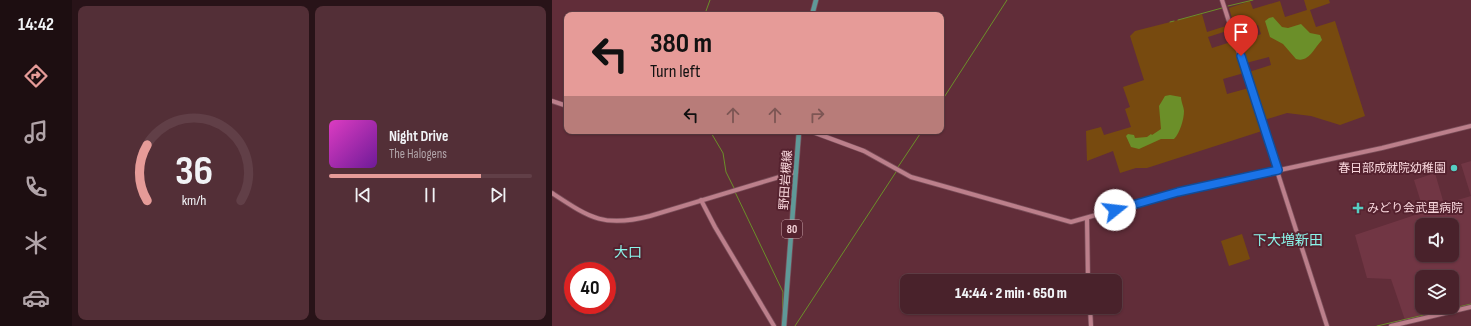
<!DOCTYPE html>
<meta charset="utf-8">
<style>
body{margin:0;font-family:"Sofia Sans Condensed","Noto Sans JP",sans-serif;background:#532f37;color:#f1f3f6;height:100vh;display:flex;flex-direction:column;font-size:15px;white-space:nowrap}
*{box-sizing:border-box;margin:0}
p{font-size:13px;color:#b1a4a9}
.icon{flex:none;width:22px;height:22px;fill:none;stroke:currentColor;stroke-width:2;stroke-linecap:round;stroke-linejoin:round}
.map{position:relative;flex:1;overflow:hidden}
.drawer{display:flex;flex-direction:column;gap:6px;padding:6px;background:#281318;width:480px}
.drawer>*{flex:none}
.top-card{position:absolute;left:12px;top:12px;width:380px;height:122px;border-radius:8px;box-shadow:0 1px 3px #0004,0 0 0 1px #613f47;background:#e69b98;color:#111;overflow:hidden}
.buttons{position:absolute;left:863px;top:218px;display:grid;gap:8px}
.buttons a{display:grid;place-items:center;width:44px;height:44px;border-radius:8px;background:#49222b;box-shadow:0 1px 3px #0004,0 0 0 1px #613f47;font-size:20px}
.speed{position:absolute;left:12px;top:262px;display:flex;gap:8px;font-size:20px;font-weight:700;text-align:center}
.speed>*{display:grid;place-content:center;width:52px;height:52px;border-radius:50%;background:#49222b;box-shadow:0 1px 3px #0004,0 0 0 1px #613f47;line-height:1}
.speed .limit{border:6px solid #d22;background:#fff;color:#111}
.pin{position:absolute;display:grid;place-items:center;width:34px;height:34px;color:#fff;margin:-41px -17px;border-radius:50% 50% 50% 0;rotate:-45deg;box-shadow:0 0 4px #0007}
.pin .icon{rotate:45deg}
.me{position:absolute;width:44px;margin:-22px;rotate:74deg;stroke-linejoin:round;filter:drop-shadow(0 0 3px #0008)}
.turn{display:flex;align-items:center;gap:14px;height:84px;padding:0 20px;font-size:18px}
.turn .icon{width:52px;height:52px;stroke-width:2.5}
.turn b{display:block;font-size:28px;line-height:34px}
.lanes{display:flex;align-items:center;height:38px;padding:0 20px;background:#0003;justify-content:center;gap:20px;direction:ltr}
.lanes .off{opacity:.35}
.drawer .widget{flex:1;display:flex;flex-direction:column;justify-content:center;gap:6px;min-width:0;padding:0 14px;border-radius:8px;background:#532f37}
.drawer .dial{align-items:center;gap:0}
.dial svg{height:104px;overflow:visible;fill:none;stroke:#613f47;stroke-width:7;stroke-linecap:round;text-anchor:middle}
.dial text{fill:#f1f3f6;stroke:none}
.song{display:flex;align-items:center;gap:12px}
.cover{width:48px;height:48px;border-radius:6px;background:linear-gradient(135deg,hsl(310 70% 55%),hsl(280 70% 35%))}
.played{height:4px;border-radius:2px;background:linear-gradient(90deg,#e69b98 75%,#613f47 75%)}
.keys{display:flex;justify-content:space-around;direction:ltr}
.drawer .tiles{flex:1;display:grid;gap:6px;grid-template-columns:repeat(2,1fr)}
.trip{position:absolute;left:348px;top:274px;width:222px;height:40px;border-radius:8px;background:#49222b;box-shadow:0 1px 3px #0004,0 0 0 1px #613f47;font-weight:800;line-height:40px;text-align:center}
main{display:flex;flex:1;min-height:0}
.tabs{display:flex;flex-direction:column;width:72px;justify-content:space-around;align-items:center;background:#1d0e11;color:#b1a4a9}
.tabs .icon{width:28px;height:28px}
.tabs .on{color:#e69b98}
.tabs b{font-size:18px;color:#f1f3f6}
.map>svg:first-child{display:block}
.built{fill:#713644;fill-rule:evenodd}
.green{fill:#774a0f}
.water{fill:#6b8f29}
.lines{fill:none;stroke-linecap:round;stroke-linejoin:round}
.stream{stroke:#6b8f29;stroke-width:1}
.secondary-casing{stroke:#7a4e59;stroke-width:5.5}
.primary-casing{stroke:#7a4e59;stroke-width:6}
.secondary{stroke:#bc7f8b;stroke-width:4}
.primary{stroke:#5f9998;stroke-width:4.5}
.route-casing{stroke:#114b97;stroke-width:10}
.route{stroke:#1a73e8;stroke-width:7}
.poi-dot{fill:#56cec2;stroke:#55222f;stroke-width:1.5}
.labels{text-anchor:middle;dominant-baseline:central;stroke-width:4;stroke-linejoin:round;paint-order:stroke}
.shield{fill:#55222f;stroke:#c8a1a9;stroke-width:1}
.shield-label{font-size:11px;font-weight:bold;fill:#f9d7dd}
.poi-label{font-size:12px;fill:#f9d7dd;stroke:#55222f;text-anchor:end}
.street-label{font-size:12px;fill:#f9d7dd;stroke:#55222f}
.quarter-label{font-size:14px;fill:#8bf5ea;stroke:#55222f}
</style>
<main>
<nav class="tabs">
<b>14:42</b>
<svg class="icon on" aria-label="directions" viewBox="0 0 24 24"><path d="M12 3l9 9-9 9-9-9zM9 14v-3h6M13 9l2 2-2 2"/></svg>
<svg class="icon" aria-label="music" viewBox="0 0 24 24"><path d="M9 18V5l10-2v13"/><circle cx="6" cy="18" r="3"/><circle cx="16" cy="16" r="3"/></svg>
<svg class="icon" aria-label="phone" viewBox="0 0 24 24"><path d="M5 4h4l2 5-3 2q2 4 5 5l2-3 5 2v4C11 20 4 13 5 4z"/></svg>
<svg class="icon" aria-label="climate" viewBox="0 0 24 24"><path d="M12 3v18M4 7l16 10M4 17L20 7"/></svg>
<svg class="icon" aria-label="car" viewBox="0 0 24 24"><path d="M5 17H2v-5l4-1 3-4h7l3 4 3 1v5h-3M9 17h6M6 11h13"/><circle cx="7" cy="17" r="2"/><circle cx="17" cy="17" r="2"/></svg>
</nav>
<section class="drawer">
<div class="tiles">
<div class="widget dial"><svg viewBox="0 0 100 80">
<path d="M14 69A42 42 0 1 1 86 69"/>
<path d="M14 69A42 42 0 0 1 14 26" stroke="#e69b98"/>
<text x="50" y="56" font-size="32" font-weight="700">36</text>
<text x="50" y="72" font-size="11">km/h</text>
</svg></div>
<div class="widget">
<div class="song"><i class="cover"></i><div><b>Night Drive</b><p>The Halogens</p></div></div>
<div class="played"></div>
<div class="keys"><svg class="icon" aria-label="previous" viewBox="0 0 24 24"><path d="M18 5L8 12l10 7zM5 5v14"/></svg><svg class="icon" aria-label="pause" viewBox="0 0 24 24"><path d="M8 5v14M16 5v14"/></svg><svg class="icon" aria-label="next" viewBox="0 0 24 24"><path d="M6 5l10 7-10 7zM19 5v14"/></svg></div>
</div>
</div>
</section>
<div class="map">
<svg width="919" height="326" viewBox="0 0 919 326">
<rect width="100%" height="100%" fill="#612d39"/>
<g class="built">
<path d="M919,161V196L909,164Z"/>
<path d="M883,173L892,204L919,196V305L853,320L839,279L815,278L803,235L872,212L862,180ZM870,225H900V255H870ZM870,277H900V307H870Z"/>
</g>
<g class="green">
<path d="M752,0H777L778,3L758,10L764,27L783,21L813,116L788,125L759,116L735,113L712,120L697,72L719,65L717,57L694,63L688,42L709,34L706,25L684,31L677,8L698,1L701,9L728,1L733,17L755,10Z"/>
<path d="M650,14L655,32L677,25L678,30L656,37L660,48L682,41L692,73L671,79L675,94L697,88L710,131L595,168H584L568,173L561,151L535,161L534,131L549,127L552,135L579,127L573,109L578,107L571,87L592,80L578,36L583,31Z"/>
<path d="M690,234L698,259L677,266L669,241Z"/>
</g>
<g class="water">
<path d="M721,17L730,27L736,28L749,24L758,33L768,35L770,40C762,48 757,63 744,59L731,44L718,37L713,21L717,18Z"/>
<path d="M618,95L629,97C629,101 632,108 632,111C632,119 628,133 622,139H609L587,149L579,147L574,136L576,134L582,135L583,138L595,137L599,134L600,135L609,129L607,106L613,96Z"/>
</g>
<g class="lines">
<g class="stream">
<path d="M676,6L701,0"/>
<path d="M154,11L158,0"/>
<path d="M626,20L670,8"/>
<path d="M618,22L622,21"/>
<path d="M389,102L455,0"/>
<path d="M158,131L171,153L174,172L182,188"/>
<path d="M346,167L370,131"/>
<path d="M183,192L231,292L230,326"/>
<path d="M243,326L344,172"/>
<path d="M825,326L919,304"/>
</g>
<g class="secondary-casing">
<g id="secondary">
<path d="M670,0L775,326"/>
<path d="M0,101L15,106"/>
<path d="M76,131L91,132L100,131"/>
<path d="M258,131L312,151L359,177L519,222L626,192L830,148L919,126"/>
<path d="M0,193C38,218 52,228 98,216L244,172"/>
<path d="M149,200L163,227L222,326"/>
<path d="M535,218L536,281"/>
<path d="M538,307L539,326"/>
<path d="M839,326L919,307"/>
</g>
</g>
<g class="primary-casing">
<g id="primary">
<path d="M260,15L264,0"/>
<path d="M232,326L247,131"/>
</g>
</g>
<use href="#secondary" class="secondary"/>
<use href="#primary" class="primary"/>
</g>
<g class="lines">
<g class="route-casing">
<path id="route" d="M563,210L626,192L726,170L689,56"/>
</g>
<use href="#route" class="route"/>
</g>
<g class="poi-dot">
<circle cx="902" cy="168" r="4"/>
<path d="M804 202h4v4h4v4h-4v4h-4v-4h-4v-4h4z"/>
</g>
<g class="labels">
<rect class="shield" x="230" y="220" width="20" height="18" rx="3"/>
<g class="shield-label">
<text x="240" y="229">80</text>
</g>
<g class="poi-label">
<text x="894" y="168">春日部成就院幼稚園</text>
<text x="815" y="208" text-anchor="start">みどり会武里病院</text>
</g>
<g class="street-label">
<text transform="translate(234 180) rotate(-86)">野田岩槻線</text>
</g>
<g class="quarter-label">
<text x="736" y="240">下大増新田</text>
<text x="76" y="252">大口</text>
</g>
</g>
</svg>
<div class="buttons">
<a><svg class="icon" aria-label="sound" viewBox="0 0 24 24"><path d="M4 9h4l5-4v14l-5-4H4zM17 9q2 3 0 6"/></svg></a>
<a><svg class="icon" aria-label="layers" viewBox="0 0 24 24"><path d="M12 4l9 5-9 5-9-5zM3 14l9 5 9-5"/></svg></a>
</div>
<div class="speed"><div class="limit">40</div></div>
<div class="pin" style="left:689px;top:56px;background:#d93025"><svg class="icon" aria-label="arrive" viewBox="0 0 24 24"><path d="M6 21V4h12l-3 4 3 4H6"/></svg></div>
<svg class="me" style="left:563px;top:210px" viewBox="-20 -20 40 40"><circle r="19" fill="#fff"/><path d="M0-13L10 11 0 6-10 11z" fill="#1a73e8"/></svg>
<div class="trip">14:44 · 2 min · 650 m</div>
<div class="top-card">
<div class="turn"><svg class="icon" aria-label="left" viewBox="0 0 24 24"><path d="M17 20v-9H6M10 6l-5 5 5 5"/></svg><div><b>380 m</b>Turn left</div></div>
<div class="lanes"><svg class="icon" aria-label="left" viewBox="0 0 24 24"><path d="M17 20v-9H6M10 6l-5 5 5 5"/></svg><svg class="icon off" aria-label="ahead" viewBox="0 0 24 24"><path d="M12 20V5M6 11l6-6 6 6"/></svg><svg class="icon off" aria-label="ahead" viewBox="0 0 24 24"><path d="M12 20V5M6 11l6-6 6 6"/></svg><svg class="icon off" aria-label="right" viewBox="0 0 24 24"><path d="M7 20v-9h11M14 6l5 5-5 5"/></svg></div>
</div>
</div>
</main>
